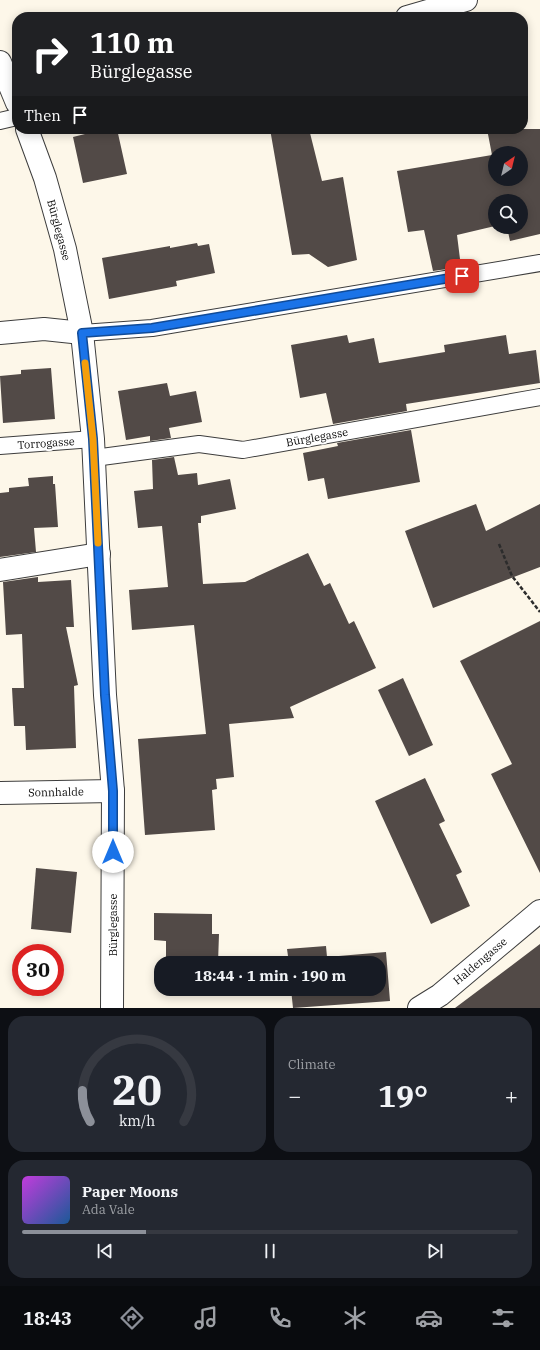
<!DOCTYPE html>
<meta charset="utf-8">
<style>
body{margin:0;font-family:"IBM Plex Serif",serif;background:#242831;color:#f1f3f6;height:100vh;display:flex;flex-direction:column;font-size:15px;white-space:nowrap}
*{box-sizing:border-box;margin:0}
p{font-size:13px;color:#9ea1a6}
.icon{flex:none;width:22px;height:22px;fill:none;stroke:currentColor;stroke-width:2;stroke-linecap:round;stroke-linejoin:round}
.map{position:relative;height:1008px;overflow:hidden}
.details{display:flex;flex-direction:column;gap:8px;padding:8px;background:#0d0f14;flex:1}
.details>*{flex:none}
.banner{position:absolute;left:12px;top:12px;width:516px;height:122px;border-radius:16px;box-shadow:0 2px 10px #0003;background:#202124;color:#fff;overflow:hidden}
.needle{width:26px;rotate:35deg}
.tools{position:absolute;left:488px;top:146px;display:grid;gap:8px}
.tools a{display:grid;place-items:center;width:40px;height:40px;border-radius:50%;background:#171b24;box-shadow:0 2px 10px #0003;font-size:20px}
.speed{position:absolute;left:12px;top:944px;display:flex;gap:8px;font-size:20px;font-weight:700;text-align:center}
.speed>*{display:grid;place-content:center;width:52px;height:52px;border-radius:50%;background:#171b24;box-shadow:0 2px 10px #0003;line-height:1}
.speed .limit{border:6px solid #d22;background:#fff;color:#111}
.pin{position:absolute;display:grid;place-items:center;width:34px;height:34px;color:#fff;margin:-17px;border-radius:8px;box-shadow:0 2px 6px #0006}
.me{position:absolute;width:44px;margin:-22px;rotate:0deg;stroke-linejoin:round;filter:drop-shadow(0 0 3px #0008)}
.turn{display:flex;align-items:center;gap:14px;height:84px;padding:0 12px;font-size:18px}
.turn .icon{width:52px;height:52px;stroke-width:2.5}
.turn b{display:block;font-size:28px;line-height:34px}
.then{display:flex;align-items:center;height:38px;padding:0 12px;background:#0003;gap:8px;font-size:15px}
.big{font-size:30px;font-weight:700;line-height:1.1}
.details .card{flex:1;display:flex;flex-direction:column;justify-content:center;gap:6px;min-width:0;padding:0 14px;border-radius:16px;background:#242831}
.details .dial{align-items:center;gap:0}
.dial svg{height:104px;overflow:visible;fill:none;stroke:#363941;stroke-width:7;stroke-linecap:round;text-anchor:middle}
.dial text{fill:#f1f3f6;stroke:none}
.song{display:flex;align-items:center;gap:12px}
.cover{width:48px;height:48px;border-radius:6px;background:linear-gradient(135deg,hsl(290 70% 55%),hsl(210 70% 35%))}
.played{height:4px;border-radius:2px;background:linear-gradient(90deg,#8c9099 25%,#363941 25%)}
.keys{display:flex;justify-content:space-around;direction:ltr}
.heat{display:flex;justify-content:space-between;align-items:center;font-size:22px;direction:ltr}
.details .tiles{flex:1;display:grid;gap:8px;grid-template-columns:1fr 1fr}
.card:last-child{grid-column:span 2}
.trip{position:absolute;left:154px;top:956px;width:232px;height:40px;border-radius:16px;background:#171b24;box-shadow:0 2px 10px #0003;font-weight:700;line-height:40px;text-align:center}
.tabs{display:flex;height:64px;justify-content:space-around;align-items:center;background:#090b0e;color:#9ea1a6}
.tabs .icon{width:28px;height:28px}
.tabs .selected{color:#8c9099}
.tabs b{font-size:18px;color:#f1f3f6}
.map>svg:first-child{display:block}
.building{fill:#524a47;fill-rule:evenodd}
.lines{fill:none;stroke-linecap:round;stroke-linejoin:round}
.service-casing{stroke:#3d3d3d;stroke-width:18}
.minor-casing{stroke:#3d3d3d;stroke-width:24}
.tertiary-casing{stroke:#3d3d3d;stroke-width:24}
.path{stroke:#2c2c2c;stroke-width:2.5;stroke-dasharray:4 2;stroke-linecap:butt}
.service{stroke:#fff;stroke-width:16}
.minor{stroke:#fff;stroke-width:22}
.tertiary{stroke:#fff;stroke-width:22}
.route-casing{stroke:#114b97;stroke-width:10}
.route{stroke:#1a73e8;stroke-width:7}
.slow{stroke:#f59e0b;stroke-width:7}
.labels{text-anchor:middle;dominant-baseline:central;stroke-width:4;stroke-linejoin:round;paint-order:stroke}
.street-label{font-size:11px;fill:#0a0a0a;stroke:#fff}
</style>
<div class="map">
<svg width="540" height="1008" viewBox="0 0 540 1008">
<rect width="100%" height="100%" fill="#fdf7e9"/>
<g class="building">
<path d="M92,129H117L127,174L83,183L73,137L93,132Z"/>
<path d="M270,129H309L322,181L343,177L357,260L328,267L309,254L292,255Z"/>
<path d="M487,129H540V234L510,241L507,227H521V201H495V226L457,235L461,267L433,271L424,230L408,232L397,171L492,155ZM495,153H521V179H495Z"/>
<path d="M197,243L198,246L209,244L215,273L176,281L177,286L109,299L102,258L170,246V248Z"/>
<path d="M347,335L349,343L374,338L379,363L445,352L444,345L506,335L509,354L536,350L540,383L406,404L407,411L333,424L326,393L300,398L291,345Z"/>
<path d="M51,368L55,419L3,423L0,376L21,374V370Z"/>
<path d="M167,383L170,396L196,391L202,422L169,428L171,438L150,441V436L126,440L118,391Z"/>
<path d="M411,430L420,482L328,499L324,478L308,481L303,453L338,446L337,443Z"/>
<path d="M174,457L178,475L197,473L198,485L230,479L236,509L201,516V523H198L203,584L245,582L308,553L324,586L330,583L349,624L354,621L376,668L290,707L294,718L229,724L234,777L216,779L217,789L212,790L215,830L145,835L138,739L206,734L194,625L132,630L129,590L168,587L162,526L138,528L134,491L153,489L152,460Z"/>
<path d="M53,476V484H55L58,527L34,528L36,552L0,557V493L9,492V488L29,486L28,478Z"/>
<path d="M476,504L486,531L540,504V567L433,608L405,531Z"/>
<path d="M38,577V582L71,580L74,627H66L78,685L74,686L76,748L26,750L25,726H14L12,688H24L22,634L6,635L3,582Z"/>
<path d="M540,621V873L491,774L512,764L460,661Z"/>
<path d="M403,678L433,745L409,756L378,690Z"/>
<path d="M425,778L445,821L439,824L462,872L456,875L470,906L431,924L375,801Z"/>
<path d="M36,868L77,872L71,933L31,929Z"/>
<path d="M154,913L212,914V934H219L218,963H166V941L154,940Z"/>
<path d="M540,944V1008H455L511,966Z"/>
<path d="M326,946L327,957L386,952L390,1001L293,1008L291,989H379V963H289L287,949Z"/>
</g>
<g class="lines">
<g class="service-casing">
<g id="service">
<path d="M0,121L17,117"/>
<path d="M82,333L152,328L540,263"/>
<path d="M0,446L93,439"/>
<path d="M94,458L199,444L243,450L540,397"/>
</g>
</g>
<g class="minor-casing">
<g id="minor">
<path d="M407,17L466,0"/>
<path d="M0,62L17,103"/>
<path d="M27,129L45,178L65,249L82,333L93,439L105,695L113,791L112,1008"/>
<path d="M0,333L44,329L82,333"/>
<path d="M0,570L99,554"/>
<path d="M0,793L113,791"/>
</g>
</g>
<g class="tertiary-casing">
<path id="tertiary" d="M419,1008L440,995L540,911"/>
</g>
<path class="path" d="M499,544L512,576L540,612"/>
<use href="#service" class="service"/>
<use href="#minor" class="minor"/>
<use href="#tertiary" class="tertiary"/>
</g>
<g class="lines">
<g class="route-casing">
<path id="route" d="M113,852V791L105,695L93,439L82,333L152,328L462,276"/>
</g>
<use href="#route" class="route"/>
<path class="slow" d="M85,363L93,439L98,543"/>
</g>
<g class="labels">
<g class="street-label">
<text transform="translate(59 230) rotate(75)">Bürglegasse</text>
<text transform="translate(317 437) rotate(-10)">Bürglegasse</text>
<text transform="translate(46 443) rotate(-4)">Torrogasse</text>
<text transform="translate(56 792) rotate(-1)">Sonnhalde</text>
<text transform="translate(113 925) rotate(-90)">Bürglegasse</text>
<text transform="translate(480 961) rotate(-40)">Haldengasse</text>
</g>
</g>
</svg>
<div class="tools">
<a><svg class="needle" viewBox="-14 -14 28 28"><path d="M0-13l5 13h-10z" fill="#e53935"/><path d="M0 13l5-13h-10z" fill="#9ea1a6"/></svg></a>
<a><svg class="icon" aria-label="search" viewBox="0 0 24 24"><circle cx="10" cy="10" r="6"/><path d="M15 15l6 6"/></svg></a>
</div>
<div class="speed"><div class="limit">30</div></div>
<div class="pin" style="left:462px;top:276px;background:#d93025"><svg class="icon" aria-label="arrive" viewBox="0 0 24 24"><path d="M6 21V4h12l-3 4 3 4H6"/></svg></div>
<svg class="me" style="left:113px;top:852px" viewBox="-20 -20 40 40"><circle r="19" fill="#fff"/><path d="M0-13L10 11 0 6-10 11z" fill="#1a73e8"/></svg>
<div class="trip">18:44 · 1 min · 190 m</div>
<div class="banner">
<div class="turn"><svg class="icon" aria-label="right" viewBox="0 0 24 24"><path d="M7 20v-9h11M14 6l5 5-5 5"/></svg><div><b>110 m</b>Bürglegasse</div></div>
<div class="then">Then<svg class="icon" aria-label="arrive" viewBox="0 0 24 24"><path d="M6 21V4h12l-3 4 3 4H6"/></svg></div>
</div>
</div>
<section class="details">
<div class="tiles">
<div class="card dial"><svg viewBox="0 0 100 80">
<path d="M14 69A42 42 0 1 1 86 69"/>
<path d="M14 69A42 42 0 0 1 8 45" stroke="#8c9099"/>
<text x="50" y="56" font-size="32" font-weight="700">20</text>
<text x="50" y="72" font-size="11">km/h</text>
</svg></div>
<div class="card"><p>Climate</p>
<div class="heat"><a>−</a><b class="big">19°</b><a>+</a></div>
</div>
<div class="card">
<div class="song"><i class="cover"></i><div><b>Paper Moons</b><p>Ada Vale</p></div></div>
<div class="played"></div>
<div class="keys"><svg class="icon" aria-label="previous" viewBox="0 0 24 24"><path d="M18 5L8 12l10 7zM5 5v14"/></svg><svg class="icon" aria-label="pause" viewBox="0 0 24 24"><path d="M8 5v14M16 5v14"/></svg><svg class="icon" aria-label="next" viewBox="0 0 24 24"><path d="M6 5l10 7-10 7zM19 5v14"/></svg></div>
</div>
</div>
</section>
<nav class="tabs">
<b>18:43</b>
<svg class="icon selected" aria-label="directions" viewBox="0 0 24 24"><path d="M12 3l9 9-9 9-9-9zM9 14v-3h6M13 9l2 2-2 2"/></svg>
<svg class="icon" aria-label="music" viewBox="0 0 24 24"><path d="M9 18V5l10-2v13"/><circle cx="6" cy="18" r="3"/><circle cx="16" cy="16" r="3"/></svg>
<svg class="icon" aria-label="phone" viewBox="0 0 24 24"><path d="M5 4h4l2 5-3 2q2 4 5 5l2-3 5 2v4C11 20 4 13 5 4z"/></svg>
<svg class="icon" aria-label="climate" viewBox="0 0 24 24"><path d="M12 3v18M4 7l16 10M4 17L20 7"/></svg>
<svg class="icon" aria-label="car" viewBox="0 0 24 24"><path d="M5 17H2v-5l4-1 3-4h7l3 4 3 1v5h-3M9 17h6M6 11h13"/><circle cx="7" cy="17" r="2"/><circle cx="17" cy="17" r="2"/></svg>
<svg class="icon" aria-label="filters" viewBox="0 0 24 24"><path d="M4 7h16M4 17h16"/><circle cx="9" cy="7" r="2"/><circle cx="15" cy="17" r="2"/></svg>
</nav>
